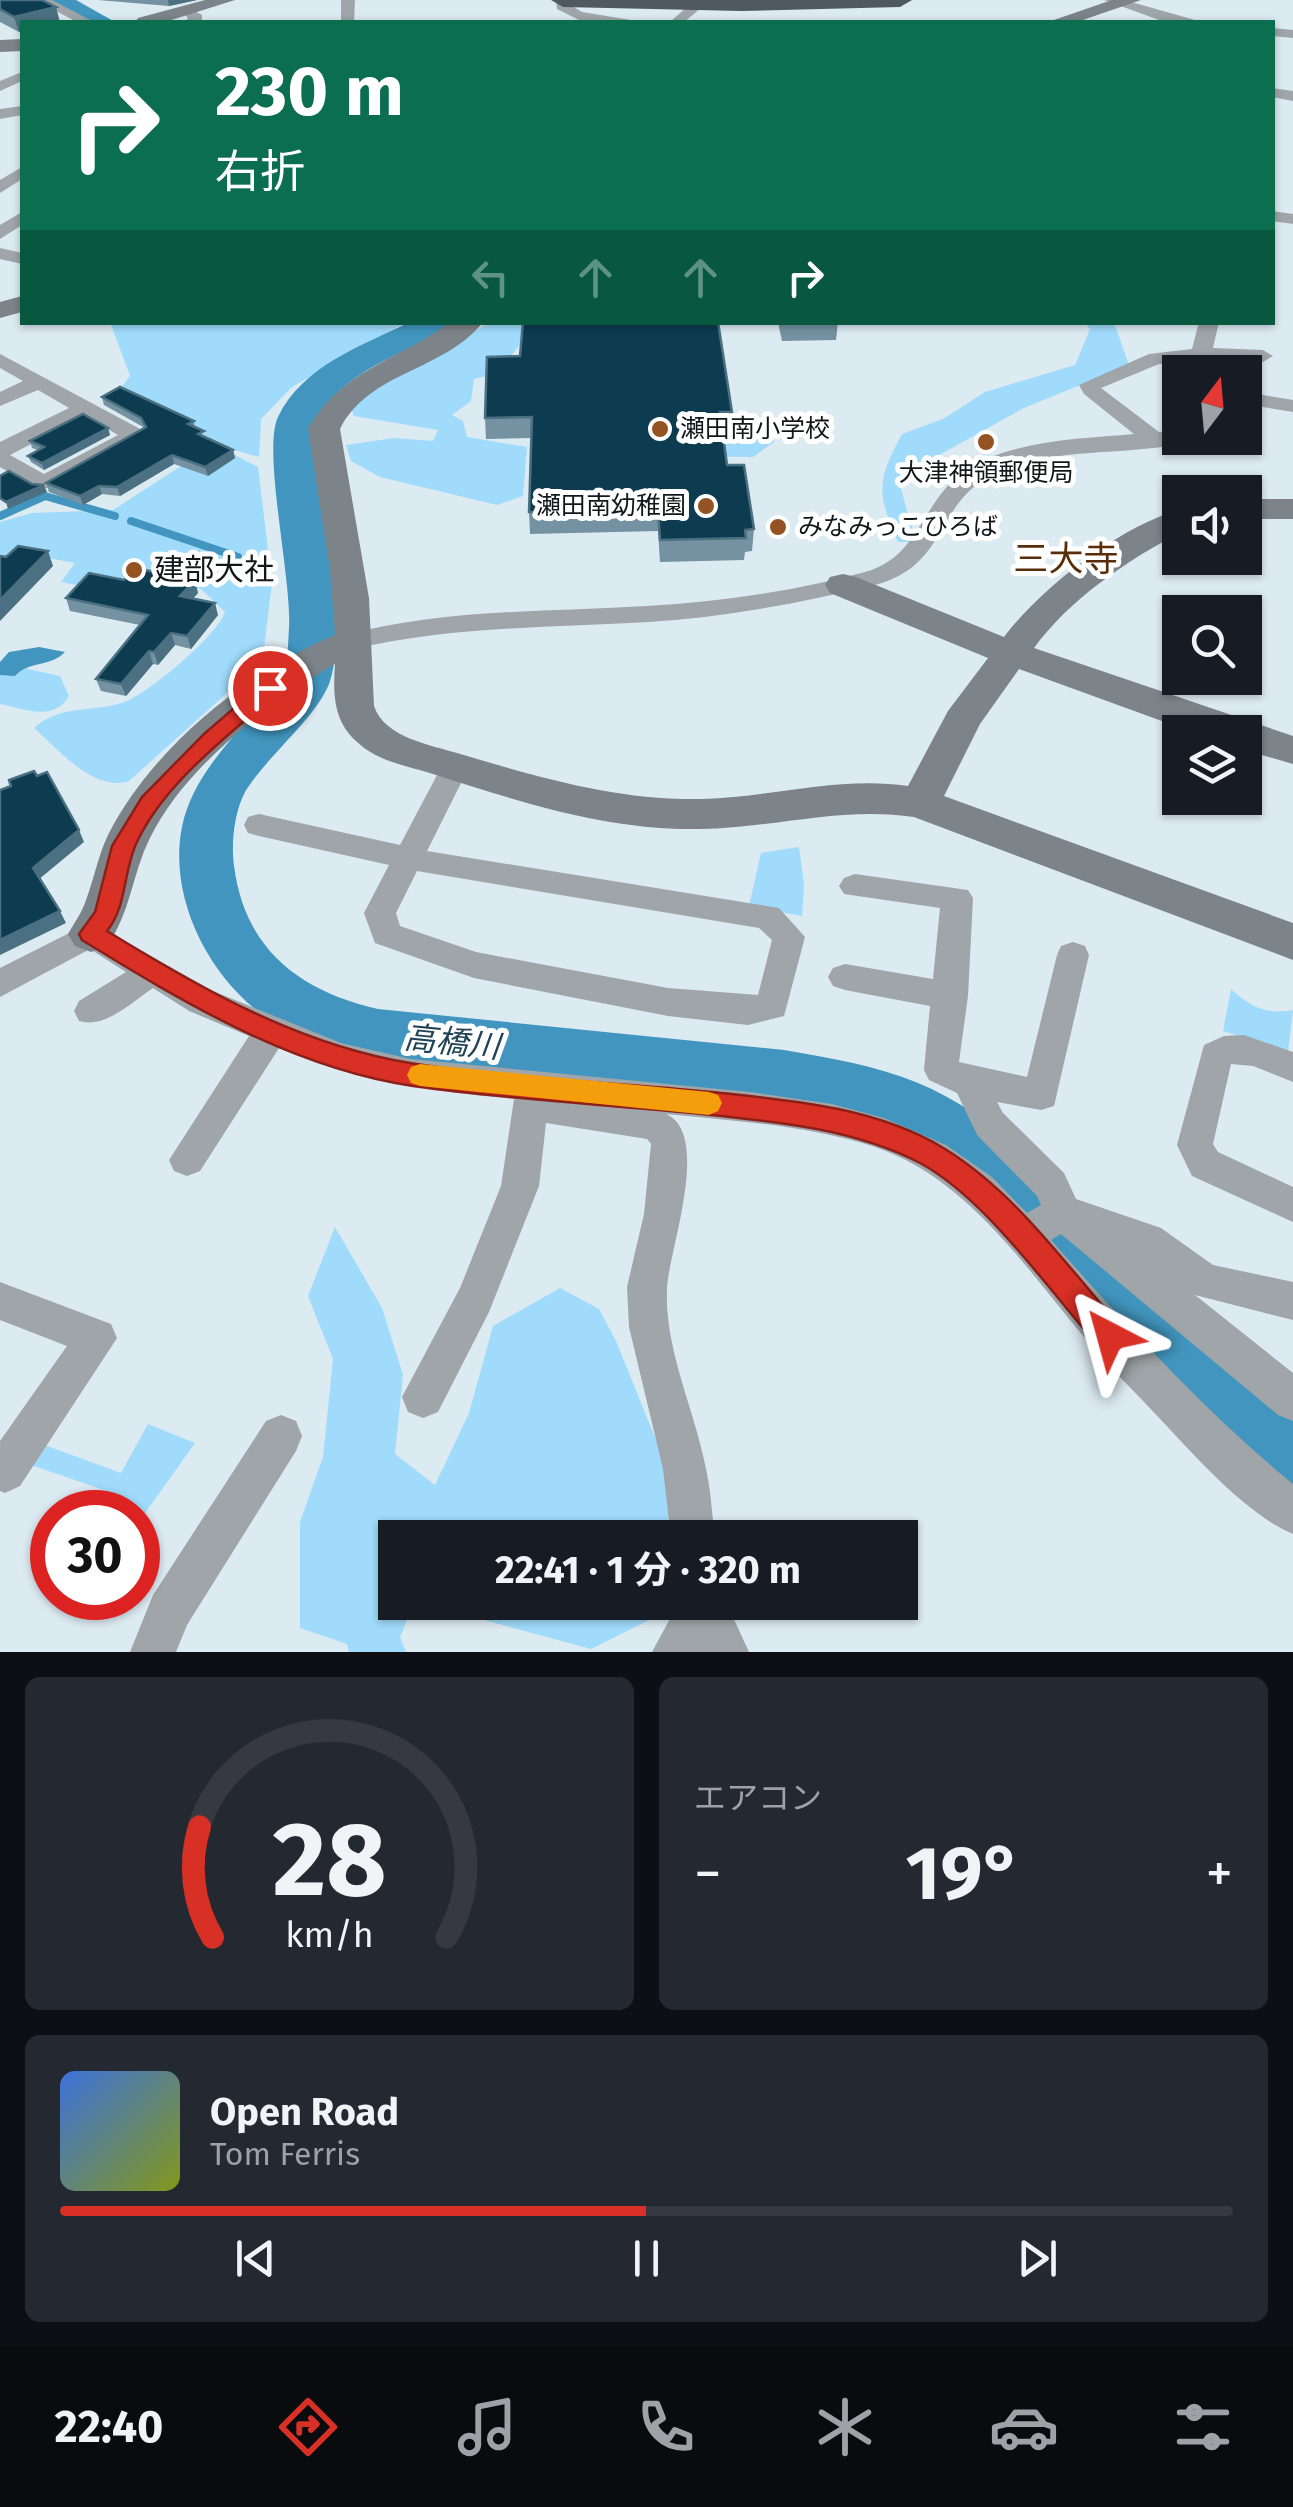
<!DOCTYPE html>
<html lang="ja">
<meta charset="utf-8">
<style>
body{margin:0;font-family:"Fira Sans","Noto Sans JP",sans-serif;background:#242831;color:#f1f3f6;height:100vh;display:flex;flex-direction:column;font-size:38px;white-space:nowrap}
*{box-sizing:border-box;margin:0}
p{font-size:32px;color:#9ea1a6}
.icon{flex:none;width:55px;height:55px;fill:none;stroke:currentColor;stroke-width:2;stroke-linecap:round;stroke-linejoin:round}
.map{position:relative;height:1652px;overflow:hidden}
.details{display:flex;flex-direction:column;gap:25px;padding:25px;background:#0d0f14;flex:1}
.details>*{flex:none}
.guide{position:absolute;left:20px;top:20px;width:1255px;height:305px;border-radius:0px;box-shadow:0 2px 8px #0004;background:#0b6e4f;color:#fff;overflow:hidden}
.needle{width:65px;rotate:16deg}
.controls{position:absolute;left:1162px;top:355px;display:grid;gap:20px}
.controls a{display:grid;place-items:center;width:100px;height:100px;border-radius:0px;background:#171b24;box-shadow:0 2px 8px #0004;font-size:50px}
.speed{position:absolute;left:30px;top:1490px;display:flex;gap:20px;font-size:50px;font-weight:700;text-align:center}
.speed>*{display:grid;place-content:center;width:130px;height:130px;border-radius:50%;background:#171b24;box-shadow:0 2px 8px #0004;line-height:1}
.speed .limit{border:15px solid #d22;background:#fff;color:#111}
.pin{position:absolute;display:grid;place-items:center;width:85px;height:85px;color:#fff;margin:-42px;border:5px solid #fff;border-radius:50%;box-shadow:0 2px 10px #0007}
.me{position:absolute;width:110px;margin:-55px;rotate:321deg;stroke-linejoin:round;filter:drop-shadow(0 0 8px #0008)}
.turn{display:flex;align-items:center;gap:35px;height:210px;padding:0 30px;font-size:45px}
.turn .icon{width:130px;height:130px;stroke-width:2.5}
.turn b{display:block;font-size:70px;line-height:85px}
.lanes{display:flex;align-items:center;height:95px;padding:0 30px;background:#0003;justify-content:center;gap:50px;direction:ltr}
.lanes .off{opacity:.35}
.big{font-size:75px;font-weight:700;line-height:1.1}
.details .card{flex:1;display:flex;flex-direction:column;justify-content:center;gap:15px;min-width:0;padding:0 35px;border-radius:15px;background:#242831}
.details .dial{align-items:center;gap:0}
.dial svg{height:260px;overflow:visible;fill:none;stroke:#363941;stroke-width:7;stroke-linecap:round;text-anchor:middle}
.dial text{fill:#f1f3f6;stroke:none}
.song{display:flex;align-items:center;gap:30px}
.cover{width:120px;height:120px;border-radius:15px;background:linear-gradient(135deg,hsl(220 70% 55%),hsl(70 70% 35%))}
.played{height:10px;border-radius:5px;background:linear-gradient(90deg,#d93025 50%,#363941 50%)}
.keys{display:flex;justify-content:space-around;direction:ltr}
.heat{display:flex;justify-content:space-between;align-items:center;font-size:55px;direction:ltr}
.details .tiles{flex:1;display:grid;gap:25px;grid-template-columns:1fr 1fr}
.card:last-child{grid-column:span 2}
.trip{position:absolute;left:378px;top:1520px;width:540px;height:100px;border-radius:0px;background:#171b24;box-shadow:0 2px 8px #0004;font-weight:700;line-height:100px;text-align:center}
.dock{display:flex;height:160px;justify-content:space-around;align-items:center;background:#090b0e;color:#9ea1a6}
.dock .icon{width:70px;height:70px}
.dock .selected{color:#d93025}
.dock b{font-size:45px;color:#f1f3f6}
.map>svg:first-child{display:block}
.green{fill:#a0dbfb}
.water{fill:#4195be}
.lines{fill:none;stroke-linecap:round;stroke-linejoin:round}
.stream{stroke:#4195be;stroke-width:8}
.river{fill:#4195be;fill-rule:evenodd}
.street{fill:#9fa5a8;fill-rule:evenodd}
.secondary{fill:#7c8489;fill-rule:evenodd}
.highway{fill:#4e5a60;fill-rule:evenodd}
.wall{fill:#7492a1}
.shaded-wall{fill:#4b7081}
.building{fill:#0d3b50;stroke:#4b7081;stroke-width:2.5}
.route{fill:#d93025;stroke:#8d1f18;stroke-width:2.5}
.slow{fill:#f59e0b}
.poi-dot{fill:#955222;stroke:#fff;stroke-width:4}
.labels{text-anchor:middle;dominant-baseline:central;stroke-width:10;stroke-linejoin:round;paint-order:stroke}
.far-poi-label{font-size:25px;fill:#12171a;stroke:#fff;text-anchor:start}
.poi-label{font-size:30px;fill:#12171a;stroke:#fff;text-anchor:start}
.water-label{font-size:32px;font-style:italic;fill:#204456;stroke:#fff}
.quarter-label{font-size:35px;fill:#5a2d0a;stroke:#fff}
</style>
<div class="map">
<svg width="1293" height="1652" viewBox="0 0 1293 1652">
<rect width="100%" height="100%" fill="#dceaf2"/>
<g class="green">
<path d="M110,322L404,323L292,387L261,419L259,457L211,443L121,388L130,376Z"/>
<path d="M489,323H653L539,335L521,343L498,373L474,379L471,401L452,415L463,421L467,437L527,447L523,496L497,505L380,477L351,461L346,445L394,438L433,441L438,430L354,416L349,404Z"/>
<path d="M1085,323H1114L1129,365L1024,408L905,474L901,489L916,542H898C877,493 876,482 902,434L943,419L985,392L1075,365L1090,329Z"/>
<path d="M755,416L772,423L774,442L753,457L656,456L632,439L750,438Z"/>
<path d="M206,450L231,453L258,467L272,583L264,648L229,691L129,781C94,793 57,748 34,728C59,705 91,712 122,703C147,695 217,636 225,612L201,589L142,578L118,593L61,582L75,563L17,552L0,566V522L32,513L113,510Z"/>
<path d="M0,663L60,676L69,696C54,722 24,709 0,704Z"/>
<path d="M799,847L804,884L802,916L749,906L761,853Z"/>
<path d="M1231,989C1250,1007 1267,1015 1293,1010L1288,1052L1223,1031Z"/>
<path d="M335,1227L382,1308L403,1375L395,1454L435,1485L469,1413L493,1326L560,1288L599,1309L616,1341L667,1467L669,1537L395,1538V1602L414,1603L400,1637L406,1652H349L347,1644L300,1628V1522L323,1457L333,1359L308,1296Z"/>
<path d="M148,1424L195,1443L138,1523V1512H99L110,1492L25,1463L39,1443L121,1473Z"/>
<path d="M671,1603V1609L591,1649L421,1603Z"/>
</g>
<path class="water" d="M39,647L65,652C51,667 28,661 15,676L0,675V662L9,652Z"/>
<g class="lines">
<g class="stream">
<path d="M0,516L45,496L115,516"/>
<path d="M131,521L238,557"/>
</g>
<g class="river">
<path d="M46,0H76L115,22H85Z"/>
<path d="M410,322H456L451,329C402,353 344,372 314,420C314,491 351,624 329,684C315,719 266,757 245,792C234,813 231,843 234,866C245,950 300,991 378,1009L784,1050C829,1058 875,1065 918,1083C1020,1125 1087,1224 1161,1300C1202,1342 1248,1380 1293,1417V1504C1249,1486 1213,1449 1180,1415C1156,1392 1131,1370 1109,1345C1041,1267 977,1171 880,1124C851,1110 815,1107 784,1102C691,1092 599,1082 506,1072C434,1065 360,1062 292,1032C220,1000 166,906 182,827C191,782 224,747 253,714C262,704 277,692 282,679C288,663 288,644 289,627C292,580 262,450 278,417C302,366 363,345 410,322Z"/>
</g>
<g class="street">
<path d="M35,0H52L94,22H77Z"/>
<path d="M341,0H355L354,22H341Z"/>
<path d="M556,0H570L569,4L582,12L643,22L579,20L557,9Z"/>
<path d="M1104,0H1124L1202,22L1162,21Z"/>
<path d="M689,5L701,8L684,22H670Z"/>
<path d="M189,8L202,15V21L185,22L188,18L182,12Z"/>
<path d="M1272,28L1293,30V38L1272,36Z"/>
<path d="M22,72V81L0,91V81Z"/>
<path d="M1272,88L1293,91V101L1272,97Z"/>
<path d="M22,106V115L0,119V109Z"/>
<path d="M22,167V179L0,193V180Z"/>
<path d="M1272,211L1293,214V224L1272,221Z"/>
<path d="M22,212V225L0,239V225Z"/>
<path d="M0,248L22,253V264L0,259Z"/>
<path d="M1199,322H1219L1213,348L1263,350L1273,356L1263,362L1217,360L1223,368L1220,372H1206L1196,361L1159,364L1101,388L1159,432L1180,430V438H1191L1188,442C1122,458 1049,444 987,478C935,507 947,566 875,585C801,603 725,617 649,622C550,628 452,626 354,649L341,641L345,635C444,609 545,612 647,606C720,602 795,591 865,572C917,558 921,507 958,476C1003,440 1079,439 1134,434L1084,394L1079,385L1149,354L1192,349Z"/>
<path d="M0,354L142,430L145,435L52,488H36L0,467V442L69,408L38,390L0,406V392L23,381L0,368ZM85,416L118,435L44,474L10,455Z"/>
<path d="M1245,392L1293,400V412L1245,404Z"/>
<path d="M455,757L465,760L469,767L427,851L779,908L805,937L784,1016L748,1025L668,1016L474,978L375,943L364,913L389,865L259,836L248,833L244,825L248,817L259,814L400,845L445,760ZM417,871L759,928L772,940L758,995L668,988L476,952L400,926L396,913Z"/>
<path d="M855,874L968,890L973,898L968,996L959,1062L1027,1077L1057,955L1061,946L1073,942L1085,946L1089,955L1054,1106L1041,1110L997,1102L1003,1113L1064,1173L1076,1199L1161,1228L1213,1265L1293,1282V1320L1195,1295L1293,1373V1421L1278,1415L1061,1234L1051,1240C1127,1326 1204,1411 1293,1484V1534C1246,1514 1197,1458 1162,1421C1136,1393 1109,1367 1085,1338C1025,1267 967,1178 875,1147C808,1125 735,1121 666,1114C712,1134 669,1250 667,1288C664,1349 695,1410 706,1469C711,1491 712,1515 715,1538H671L663,1469L629,1327L627,1287L644,1214L651,1144L647,1139L546,1123L539,1186L489,1312L438,1412L423,1418L408,1412L402,1397L460,1288L501,1186L514,1099C431,1091 356,1080 279,1048L200,1171L187,1176L174,1171L169,1160L249,1036L189,1011L153,988C132,1002 105,1029 79,1021L74,1011L79,1001L126,972L90,949L0,997V968L91,922L213,991L341,1043L411,1059L751,1092L832,1104L884,1118L946,1145L992,1177L1027,1213L1041,1205L1037,1196L977,1135L957,1093L929,1080L924,1070L930,1006L845,990L833,986L828,977L833,968L845,964L933,979L940,908L844,894L839,886L844,878Z"/>
<path d="M1244,1035L1293,1052V1082L1253,1066L1231,1064L1213,1144L1218,1152L1293,1187V1222L1192,1176L1177,1145L1204,1045L1224,1036Z"/>
<path d="M0,1282L111,1324L117,1338L20,1486L5,1493L0,1491V1441L67,1346L0,1320Z"/>
<path d="M281,1415L296,1421L302,1436L296,1451L187,1625L176,1652H130L153,1595L266,1421Z"/>
<path d="M679,1602H726L749,1652H652Z"/>
</g>
<g class="secondary">
<path d="M205,0H235L165,22H135L138,18Z"/>
<path d="M1112,0H1141L1077,22H1048Z"/>
<path d="M22,39V51L0,52V40Z"/>
<path d="M22,296V312L0,318V302Z"/>
<path d="M450,322H483C445,371 369,371 340,429L369,598L374,706C384,737 430,745 457,753C538,777 618,801 703,799C772,797 839,776 908,786L948,711L988,658L830,593L825,585L830,577L843,574L856,577L1004,637C1040,589 1121,525 1180,510V533C1128,559 1068,601 1034,648L1293,736V764L1245,750V732H1192L1019,669L980,724L944,796L1293,923V960L914,817C842,806 773,828 701,829C608,831 520,802 433,774C407,766 376,761 356,741C333,720 333,693 335,664C269,702 184,768 150,838C132,874 131,912 107,946L91,952L75,946L68,934C74,923 82,913 86,900C94,879 98,856 108,835C152,748 246,672 335,635L330,570L308,429C340,370 400,360 450,322Z"/>
<rect x="1245" y="499" width="48" height="20"/>
</g>
<path class="highway" d="M551,0H912L900,7L742,11L563,7Z"/>
</g>
<g class="wall">
<path d="M0,0L60,22L19,32L0,22Z"/>
<path d="M98,0H197L169,6Z"/>
<path d="M778,322H838L836,340L782,341Z"/>
<path d="M520,356L732,412L731,433H723L727,465L754,529L752,551L745,552L744,560L660,562L658,531L530,534L529,512L531,438L486,439L485,418Z"/>
<path d="M102,397L194,421L195,427L205,438L233,450L235,458L208,476L174,464L120,496L102,494L83,505L49,492L46,483L145,428L104,405Z"/>
<path d="M108,428L110,435L44,470L31,462L28,456L38,450L32,448L30,441Z"/>
<path d="M198,593L193,598L218,615L191,649L175,645L158,665L153,664L126,696L101,691L96,679L140,625L70,611L66,598Z"/>
</g>
<g class="shaded-wall">
<path d="M168,0H197L169,6Z"/>
<path d="M56,7L60,22H22V31L19,32L14,17Z"/>
<path d="M108,428L110,435L44,470L42,463Z"/>
<path d="M233,450L235,458L208,476L205,467Z"/>
<path d="M172,455L174,464L120,496L117,487Z"/>
<path d="M44,485L47,492L8,509L6,502Z"/>
<path d="M99,486L102,494L83,505L80,496Z"/>
<path d="M48,551L53,566L0,621V600Z"/>
<path d="M195,580L198,593L184,609L180,596Z"/>
<path d="M215,603L218,615L191,649L187,636Z"/>
<path d="M171,633L175,645L158,665L154,652Z"/>
<path d="M149,651L153,664L126,696L121,684Z"/>
<path d="M79,830L84,842L38,880L33,868Z"/>
<path d="M60,911L66,923L0,955V940Z"/>
</g>
<g class="building">
<path d="M0,0H42L56,7L14,17L0,9Z"/>
<path d="M523,322H718L732,412H720L727,465H744L754,529L745,530L746,538L660,540L658,509L529,512L532,417L485,418L487,357L520,356Z"/>
<path d="M120,387L194,421L188,424L204,431L198,434L233,450L205,467L172,455L117,487L99,486L80,496L46,483L146,427L141,418L102,397Z"/>
<path d="M83,414L108,428L42,463L28,456L44,447L30,441Z"/>
<path d="M9,471L32,484L44,485L6,502L0,498V476Z"/>
<path d="M18,546L48,551L0,600V556L6,557Z"/>
<path d="M135,568L195,580L180,596L215,603L187,636L171,633L154,652L149,651L121,684L96,679L148,615L66,598L89,573L124,580Z"/>
<path d="M34,771L37,776L47,772L79,830L33,868L60,911L0,940V790L11,786L9,780Z"/>
</g>
<path class="route" d="M270,681L281,688L278,692C228,736 164,783 136,844C123,873 127,906 107,931C201,989 300,1045 410,1063C509,1079 612,1082 712,1092C789,1100 877,1107 945,1149C1015,1192 1066,1265 1120,1326L1125,1336L1120,1347L1110,1351L1099,1347C1049,1290 985,1198 920,1163C850,1127 769,1121 692,1113C599,1104 505,1099 413,1086C293,1068 184,1003 82,940L79,934L95,912L112,846L142,797L204,734L263,683Z"/>
<path class="slow" d="M420,1064L709,1092L718,1095L722,1103L718,1111L709,1115L420,1086L411,1083L407,1075L411,1067Z"/>
<g class="poi-dot">
<circle cx="660" cy="429" r="10"/>
<circle cx="986" cy="442" r="10"/>
<circle cx="706" cy="506" r="10"/>
<circle cx="778" cy="527" r="10"/>
<circle cx="134" cy="570" r="10"/>
</g>
<g class="labels">
<g class="far-poi-label">
<text x="680" y="429">瀬田南小学校</text>
<text x="986" y="473" text-anchor="middle">大津神領郵便局</text>
<text x="686" y="506" text-anchor="end">瀬田南幼稚園</text>
<text x="798" y="527">みなみっこひろば</text>
</g>
<g class="poi-label">
<text x="154" y="570">建部大社</text>
</g>
<g class="water-label">
<text transform="translate(452 1042) rotate(6)">高橋川</text>
</g>
<g class="quarter-label">
<text x="1066" y="559">三大寺</text>
</g>
</g>
</svg>
<div class="controls">
<a><svg class="needle" viewBox="-14 -14 28 28"><path d="M0-13l5 13h-10z" fill="#e53935"/><path d="M0 13l5-13h-10z" fill="#9ea1a6"/></svg></a>
<a><svg class="icon" aria-label="sound" viewBox="0 0 24 24"><path d="M4 9h4l5-4v14l-5-4H4zM17 9q2 3 0 6"/></svg></a>
<a><svg class="icon" aria-label="search" viewBox="0 0 24 24"><circle cx="10" cy="10" r="6"/><path d="M15 15l6 6"/></svg></a>
<a><svg class="icon" aria-label="layers" viewBox="0 0 24 24"><path d="M12 4l9 5-9 5-9-5zM3 14l9 5 9-5"/></svg></a>
</div>
<div class="speed"><div class="limit">30</div></div>
<div class="pin" style="left:270px;top:688px;background:#d93025"><svg class="icon" aria-label="arrive" viewBox="0 0 24 24"><path d="M6 21V4h12l-3 4 3 4H6"/></svg></div>
<svg class="me" style="left:1110px;top:1336px" viewBox="-20 -20 40 40"><path d="M0-17L14 15 0 8-14 15z" fill="#d93025" stroke="#fff" stroke-width="4"/></svg>
<div class="trip">22:41 · 1 分 · 320 m</div>
<div class="guide">
<div class="turn"><svg class="icon" aria-label="right" viewBox="0 0 24 24"><path d="M7 20v-9h11M14 6l5 5-5 5"/></svg><div><b>230 m</b>右折</div></div>
<div class="lanes"><svg class="icon off" aria-label="left" viewBox="0 0 24 24"><path d="M17 20v-9H6M10 6l-5 5 5 5"/></svg><svg class="icon off" aria-label="ahead" viewBox="0 0 24 24"><path d="M12 20V5M6 11l6-6 6 6"/></svg><svg class="icon off" aria-label="ahead" viewBox="0 0 24 24"><path d="M12 20V5M6 11l6-6 6 6"/></svg><svg class="icon" aria-label="right" viewBox="0 0 24 24"><path d="M7 20v-9h11M14 6l5 5-5 5"/></svg></div>
</div>
</div>
<section class="details">
<div class="tiles">
<div class="card dial"><svg viewBox="0 0 100 80">
<path d="M14 69A42 42 0 1 1 86 69"/>
<path d="M14 69A42 42 0 0 1 10 35" stroke="#d93025"/>
<text x="50" y="56" font-size="32" font-weight="700">28</text>
<text x="50" y="72" font-size="11">km/h</text>
</svg></div>
<div class="card"><p>エアコン</p>
<div class="heat"><a>−</a><b class="big">19°</b><a>+</a></div>
</div>
<div class="card">
<div class="song"><i class="cover"></i><div><b>Open Road</b><p>Tom Ferris</p></div></div>
<div class="played"></div>
<div class="keys"><svg class="icon" aria-label="previous" viewBox="0 0 24 24"><path d="M18 5L8 12l10 7zM5 5v14"/></svg><svg class="icon" aria-label="pause" viewBox="0 0 24 24"><path d="M8 5v14M16 5v14"/></svg><svg class="icon" aria-label="next" viewBox="0 0 24 24"><path d="M6 5l10 7-10 7zM19 5v14"/></svg></div>
</div>
</div>
</section>
<nav class="dock">
<b>22:40</b>
<svg class="icon selected" aria-label="directions" viewBox="0 0 24 24"><path d="M12 3l9 9-9 9-9-9zM9 14v-3h6M13 9l2 2-2 2"/></svg>
<svg class="icon" aria-label="music" viewBox="0 0 24 24"><path d="M9 18V5l10-2v13"/><circle cx="6" cy="18" r="3"/><circle cx="16" cy="16" r="3"/></svg>
<svg class="icon" aria-label="phone" viewBox="0 0 24 24"><path d="M5 4h4l2 5-3 2q2 4 5 5l2-3 5 2v4C11 20 4 13 5 4z"/></svg>
<svg class="icon" aria-label="climate" viewBox="0 0 24 24"><path d="M12 3v18M4 7l16 10M4 17L20 7"/></svg>
<svg class="icon" aria-label="car" viewBox="0 0 24 24"><path d="M5 17H2v-5l4-1 3-4h7l3 4 3 1v5h-3M9 17h6M6 11h13"/><circle cx="7" cy="17" r="2"/><circle cx="17" cy="17" r="2"/></svg>
<svg class="icon" aria-label="filters" viewBox="0 0 24 24"><path d="M4 7h16M4 17h16"/><circle cx="9" cy="7" r="2"/><circle cx="15" cy="17" r="2"/></svg>
</nav>
